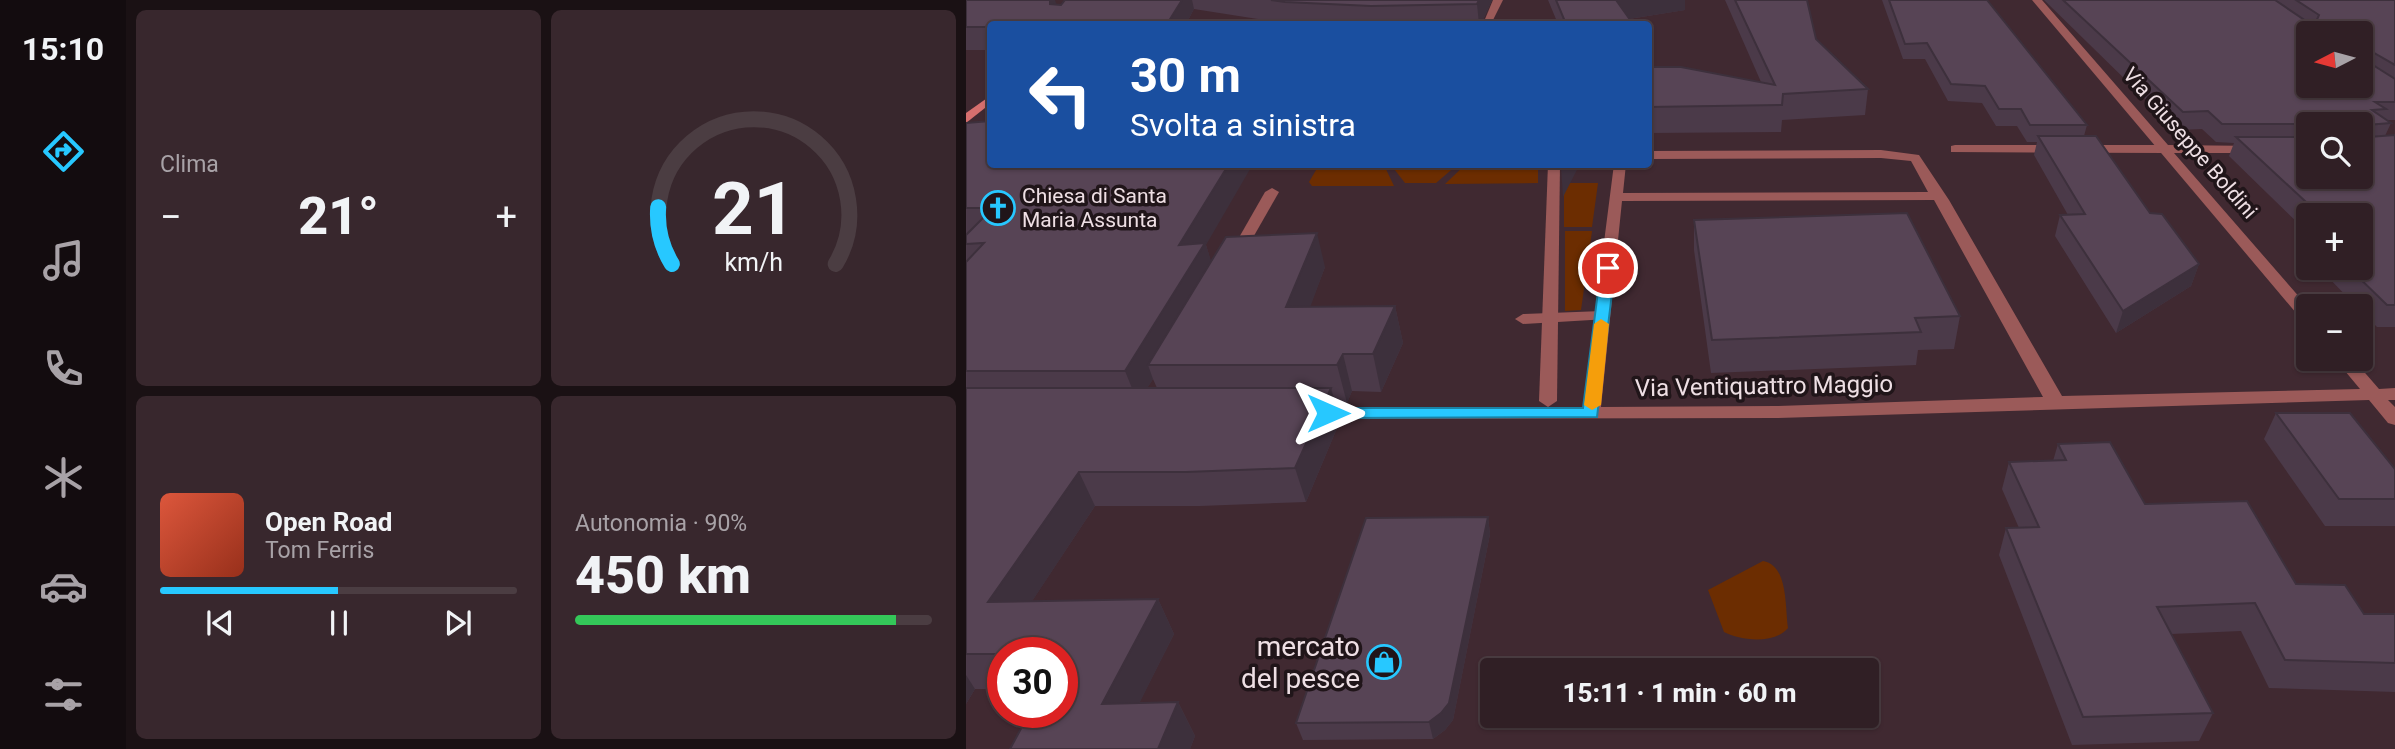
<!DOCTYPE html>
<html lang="it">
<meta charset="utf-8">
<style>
body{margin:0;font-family:Roboto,sans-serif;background:#38272d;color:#f1f3f6;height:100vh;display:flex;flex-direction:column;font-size:26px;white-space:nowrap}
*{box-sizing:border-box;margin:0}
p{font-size:23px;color:#a8a2a7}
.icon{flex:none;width:38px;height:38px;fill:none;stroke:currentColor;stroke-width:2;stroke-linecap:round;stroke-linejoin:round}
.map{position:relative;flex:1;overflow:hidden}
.sheet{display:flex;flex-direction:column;gap:10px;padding:10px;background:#1a1114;width:840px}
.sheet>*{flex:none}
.hud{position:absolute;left:21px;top:21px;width:665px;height:147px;border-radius:7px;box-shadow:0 2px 5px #0004,0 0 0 2px #4b3d42;background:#1a4fa0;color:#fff;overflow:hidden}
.needle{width:46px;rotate:264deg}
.tools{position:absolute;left:1330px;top:21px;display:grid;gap:14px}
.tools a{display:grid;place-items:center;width:77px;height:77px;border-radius:7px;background:#301f25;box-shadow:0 2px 5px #0004,0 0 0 2px #4b3d42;font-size:35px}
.speed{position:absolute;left:21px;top:637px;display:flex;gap:14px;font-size:35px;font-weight:700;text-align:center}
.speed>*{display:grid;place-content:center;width:91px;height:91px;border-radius:50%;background:#301f25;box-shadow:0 2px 5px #0004,0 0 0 2px #4b3d42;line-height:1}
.speed .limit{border:10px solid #d22;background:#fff;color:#111}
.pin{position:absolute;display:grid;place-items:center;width:60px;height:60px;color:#fff;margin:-30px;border:4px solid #fff;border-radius:50%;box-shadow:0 2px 7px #0007}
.me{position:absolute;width:77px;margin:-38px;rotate:90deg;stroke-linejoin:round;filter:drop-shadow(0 0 5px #0008)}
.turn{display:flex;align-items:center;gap:24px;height:147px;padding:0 28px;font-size:32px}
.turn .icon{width:91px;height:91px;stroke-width:2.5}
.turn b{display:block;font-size:49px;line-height:60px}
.big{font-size:52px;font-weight:800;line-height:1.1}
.sheet .card{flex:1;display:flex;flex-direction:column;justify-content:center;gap:10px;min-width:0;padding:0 24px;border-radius:10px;background:#38272d}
.sheet .dial{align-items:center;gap:0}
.dial svg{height:182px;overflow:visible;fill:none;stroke:#4b3d42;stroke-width:7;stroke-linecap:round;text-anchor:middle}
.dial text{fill:#f1f3f6;stroke:none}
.song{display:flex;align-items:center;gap:21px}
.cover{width:84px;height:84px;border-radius:10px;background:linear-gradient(135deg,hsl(10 70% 55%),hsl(10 70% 35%))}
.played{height:7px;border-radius:4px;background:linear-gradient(90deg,#27c8ff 50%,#4b3d42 50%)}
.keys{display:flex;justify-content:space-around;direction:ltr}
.heat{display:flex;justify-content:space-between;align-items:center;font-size:38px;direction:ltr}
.charge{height:10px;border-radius:5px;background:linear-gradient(90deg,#34c759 90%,#4b3d42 0)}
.sheet .tiles{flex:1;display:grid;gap:10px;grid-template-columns:repeat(2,1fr)}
.trip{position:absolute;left:514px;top:658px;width:399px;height:70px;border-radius:7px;background:#301f25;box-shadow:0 2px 5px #0004,0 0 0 2px #4b3d42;font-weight:800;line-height:70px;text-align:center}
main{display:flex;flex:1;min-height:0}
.dock{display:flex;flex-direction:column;width:126px;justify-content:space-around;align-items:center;background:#130c0f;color:#a8a2a7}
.dock .icon{width:49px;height:49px}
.dock .active{color:#27c8ff}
.dock b{font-size:32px;color:#f1f3f6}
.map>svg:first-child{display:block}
.green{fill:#6c2d01}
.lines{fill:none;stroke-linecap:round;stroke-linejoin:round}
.lane{fill:#9b5a59;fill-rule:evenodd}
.street{fill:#9b5a59;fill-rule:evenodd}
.secondary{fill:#d66f6e;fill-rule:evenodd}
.wall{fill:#4b3a49;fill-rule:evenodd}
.shaded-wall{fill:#3d303c}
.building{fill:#574455;stroke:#3d303c;stroke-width:2;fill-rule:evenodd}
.route{fill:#27c8ff;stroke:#1982a6;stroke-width:2}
.slow{fill:#f59e0b}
.labels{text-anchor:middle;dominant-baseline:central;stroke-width:7;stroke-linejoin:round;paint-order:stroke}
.far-street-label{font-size:21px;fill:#eedfe4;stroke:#201519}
.far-poi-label{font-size:21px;fill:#eedfe4;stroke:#201519;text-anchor:start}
.street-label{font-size:24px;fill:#eedfe4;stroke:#201519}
.near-poi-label{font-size:28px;fill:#eedfe4;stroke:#201519;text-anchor:end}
</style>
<main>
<nav class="dock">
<b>15:10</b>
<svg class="icon active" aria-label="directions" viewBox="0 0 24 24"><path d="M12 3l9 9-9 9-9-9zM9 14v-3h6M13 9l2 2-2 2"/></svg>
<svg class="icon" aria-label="music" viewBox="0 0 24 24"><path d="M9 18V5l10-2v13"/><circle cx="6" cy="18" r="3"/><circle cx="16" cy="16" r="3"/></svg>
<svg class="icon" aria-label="phone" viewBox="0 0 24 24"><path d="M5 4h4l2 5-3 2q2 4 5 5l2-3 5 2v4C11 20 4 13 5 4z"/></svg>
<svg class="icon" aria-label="climate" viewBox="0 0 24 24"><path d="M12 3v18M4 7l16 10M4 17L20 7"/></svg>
<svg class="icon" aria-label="car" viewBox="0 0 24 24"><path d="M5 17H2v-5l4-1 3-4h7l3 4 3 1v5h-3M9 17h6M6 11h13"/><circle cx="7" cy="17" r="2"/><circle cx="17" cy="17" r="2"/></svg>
<svg class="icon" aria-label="filters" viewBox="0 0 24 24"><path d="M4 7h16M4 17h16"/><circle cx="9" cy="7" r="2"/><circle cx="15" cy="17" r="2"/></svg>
</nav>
<section class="sheet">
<div class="tiles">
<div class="card"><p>Clima</p>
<div class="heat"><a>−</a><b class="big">21°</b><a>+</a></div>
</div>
<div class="card dial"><svg viewBox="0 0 100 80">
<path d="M14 69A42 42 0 1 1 86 69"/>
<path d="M14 69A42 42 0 0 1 8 44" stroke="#27c8ff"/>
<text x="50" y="56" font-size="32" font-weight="700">21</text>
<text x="50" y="72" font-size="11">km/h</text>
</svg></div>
<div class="card">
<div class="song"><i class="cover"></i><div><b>Open Road</b><p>Tom Ferris</p></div></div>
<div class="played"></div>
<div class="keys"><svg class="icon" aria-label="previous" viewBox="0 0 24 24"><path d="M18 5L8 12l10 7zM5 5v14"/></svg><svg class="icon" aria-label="pause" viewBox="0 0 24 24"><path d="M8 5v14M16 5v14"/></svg><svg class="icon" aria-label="next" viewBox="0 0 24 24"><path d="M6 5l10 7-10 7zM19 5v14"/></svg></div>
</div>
<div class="card"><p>Autonomia · 90%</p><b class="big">450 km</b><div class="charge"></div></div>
</div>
</section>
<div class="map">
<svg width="1429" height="749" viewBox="0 0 1429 749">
<rect width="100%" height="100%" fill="#402931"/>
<g class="green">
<path d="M418,165L428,186H346L343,182L353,165Z"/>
<path d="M425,165H491L470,183H439Z"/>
<path d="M499,165H572V183L479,184Z"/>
<path d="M598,183H632L626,227H598Z"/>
<path d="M599,231H626L615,310L599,311Z"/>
<path d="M797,561C822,565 819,606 822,628C809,644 775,641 758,632L742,590Z"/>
</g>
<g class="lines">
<g class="lane">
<path d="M989,145H1200L1206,149L1200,153L985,152V146Z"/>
<path d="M636,311L642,313L644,316L642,319L557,324L549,319L557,314Z"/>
</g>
<g class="street">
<path d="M527,0H537L525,24H517Z"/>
<path d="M1066,0H1076L1202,145L1294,146V152L1290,153H1208L1342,307V322L1336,320Z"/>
<path d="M915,150L953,155L983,200L1096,396L1394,389L1369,359H1387L1413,389L1429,388V400H1422L1429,407V425L1422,423L1403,400L810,418L350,419L341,413L350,407H617L648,164H660L657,193L962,192L945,161L915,158L682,159V151ZM968,200L1077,397L810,406L635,407L656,201Z"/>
<path d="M582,164H594L591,401L582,407L573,401Z"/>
<path d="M306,188L313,192L277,255L275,258H265L263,255L299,192Z"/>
</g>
<path class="secondary" d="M24,96V104L0,123V113Z"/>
</g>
<g class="wall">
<path d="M0,0L95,5L99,0H526L515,24H324L228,9L220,24H24V50H0Z"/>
<path d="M582,0H719V10L663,19L667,24H592Z"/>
<path d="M759,0H841L850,39L902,89L899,115L816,120L815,132L682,133V67L795,82Z"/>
<path d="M916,0H1021L1121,125L1118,136L1184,213L1233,264L1225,286L1150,333L1089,236L1094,215H1102L1068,155L1071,142H1061L1051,126H1030L1016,103L982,101L959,59H937Z"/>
<path d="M1078,0H1429V120H1420L1425,123L1419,136L1429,135V327H1411L1395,311V306H1390L1356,271L1357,268H1395V215H1342V233L1263,156L1268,143L1250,142L1236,129L1211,130ZM1342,124H1395L1342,177Z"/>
<path d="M0,123L240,245L245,262L359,267L344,306H429L437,343L415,392L386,391L381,403H369L374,421L340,502L234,506H129L66,601L192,599L208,634L173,703L212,702L229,736L224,749H44L96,653H37V689H9L0,704ZM187,379L191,388H181Z"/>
<path d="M728,220L994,316L988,349L952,350L950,365L745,373L728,250Z"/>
<path d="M1310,413L1429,469V526H1359L1298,439Z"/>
<path d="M1092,444L1179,504L1330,584L1398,614H1429V692L1303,688L1275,631L1205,634L1247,713L1233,741L1106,745L1033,555L1040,528H1053L1036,489L1043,462L1087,461Z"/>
<path d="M522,517L524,534L487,720L479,730L467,739L337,740L330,723Z"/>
</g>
<g class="shaded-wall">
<path d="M84,0H89L91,6L84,4Z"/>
<path d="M216,0H226L228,9L220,24H201Z"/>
<path d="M513,0H526L515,24H513L511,4Z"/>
<path d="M649,0H719V10L650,21Z"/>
<path d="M263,164H287L240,245L249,273L182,365L187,379L172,403L159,371L213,245Z"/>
<path d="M597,164H614L597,197L595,168Z"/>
<path d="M351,233L359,267L331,343L320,307Z"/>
<path d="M1233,264L1225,286L1150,333L1157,311Z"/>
<path d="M429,306L437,343L415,392L407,354Z"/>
<path d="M377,354L386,391L381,403L371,365Z"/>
<path d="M365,388L374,421L340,502L329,468Z"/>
<path d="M113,472L129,506L43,636L22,602Z"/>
<path d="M522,517L524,534L487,720L479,730L467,739L463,722Z"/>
<path d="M192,599L208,634L156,738L136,704Z"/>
<path d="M0,675L9,689L0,704Z"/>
<path d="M212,702L229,736L224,749H192Z"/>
</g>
<g class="building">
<path d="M0,0H84V4L95,5L99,0H216L201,24H24V27H0Z"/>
<path d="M305,0H513L511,4L405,6L319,2Z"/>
<path d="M590,0H650L667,24H600Z"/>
<path d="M769,0H841L850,39L902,89L817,94L816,105L682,107V67H715L809,85Z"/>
<path d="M923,0H1021L1121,125H1064L1055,109H1033L1019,86L985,84L961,43L939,44Z"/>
<path d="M1097,0H1309L1343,23L1349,24L1353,15L1330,0H1429V65L1403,50L1400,51L1399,60L1429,79V102H1409L1420,109L1406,110L1425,123L1401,125L1400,134L1403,137L1429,135V305H1421L1383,268H1395V215H1354L1270,137H1342V177H1395V124H1256L1242,111L1217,112ZM1342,33H1395V86H1342Z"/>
<path d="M24,121V164H263L213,245L239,243L159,371H0V262L18,243L0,244V235L27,208H0V123Z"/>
<path d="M1072,136H1130L1184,213L1196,214L1233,264L1157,311L1094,215L1119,214Z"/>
<path d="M941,213L994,316L949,318L955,332L746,340L728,220Z"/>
<path d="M351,233L320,307L429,306L407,354H377L371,365H182L260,237Z"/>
<path d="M0,388H365L329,468L220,472H113L22,602L192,599L136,704L212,702L192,749H44L64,712H96V653H37V654H0Z"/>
<path d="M1310,413H1384L1429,469V499H1373Z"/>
<path d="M1144,442L1179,504L1281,501L1330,584L1379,585L1398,614H1429V663L1319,660L1289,603L1191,607L1247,713L1117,717L1040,528L1073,527L1043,462L1100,460L1092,444Z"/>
<path d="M522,517L483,703L475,713L463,722L330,723L400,518Z"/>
</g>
<path class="route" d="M642,264L649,268L631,417L362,418L353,413L362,408H617L635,268Z"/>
<path class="slow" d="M635,319L643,324L635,405L626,410L618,405L628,324Z"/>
<defs>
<g id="church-ring" transform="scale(1.75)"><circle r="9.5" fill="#201519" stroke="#27c8ff" stroke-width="1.5"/><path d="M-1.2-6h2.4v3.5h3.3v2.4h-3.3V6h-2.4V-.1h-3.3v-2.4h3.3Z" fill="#27c8ff"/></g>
<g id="shop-ring" transform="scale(1.75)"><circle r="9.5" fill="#201519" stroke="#27c8ff" stroke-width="1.5"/><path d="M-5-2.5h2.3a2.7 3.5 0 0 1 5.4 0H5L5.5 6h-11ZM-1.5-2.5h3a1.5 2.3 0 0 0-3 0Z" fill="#27c8ff"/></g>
</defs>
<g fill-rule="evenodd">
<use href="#church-ring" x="32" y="208"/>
<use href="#shop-ring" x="418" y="662"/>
</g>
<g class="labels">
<g class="far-street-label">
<text transform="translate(1224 143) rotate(49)">Via Giuseppe Boldini</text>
</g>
<g class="far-poi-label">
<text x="56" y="196">Chiesa di Santa<tspan x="56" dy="24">Maria Assunta</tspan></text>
</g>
<g class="street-label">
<text transform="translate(798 386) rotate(-1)">Via Ventiquattro Maggio</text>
</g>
<g class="near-poi-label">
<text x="394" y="646">mercato<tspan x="394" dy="32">del pesce</tspan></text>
</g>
</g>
</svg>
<div class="tools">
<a><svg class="needle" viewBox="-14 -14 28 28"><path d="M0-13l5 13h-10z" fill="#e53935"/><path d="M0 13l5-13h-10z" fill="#a8a2a7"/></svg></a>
<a><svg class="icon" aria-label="search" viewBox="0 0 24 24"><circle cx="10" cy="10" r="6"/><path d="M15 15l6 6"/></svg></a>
<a>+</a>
<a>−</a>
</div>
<div class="speed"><div class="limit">30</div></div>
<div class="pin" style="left:642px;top:268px;background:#d93025"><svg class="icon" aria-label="arrive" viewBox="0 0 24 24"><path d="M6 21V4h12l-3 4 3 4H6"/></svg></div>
<svg class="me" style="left:362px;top:413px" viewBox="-20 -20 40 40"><path d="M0-17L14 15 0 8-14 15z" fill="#27c8ff" stroke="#fff" stroke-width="4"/></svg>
<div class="trip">15:11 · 1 min · 60 m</div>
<div class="hud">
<div class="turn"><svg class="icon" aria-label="left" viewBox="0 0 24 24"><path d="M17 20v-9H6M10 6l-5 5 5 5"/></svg><div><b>30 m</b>Svolta a sinistra</div></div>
</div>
</div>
</main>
